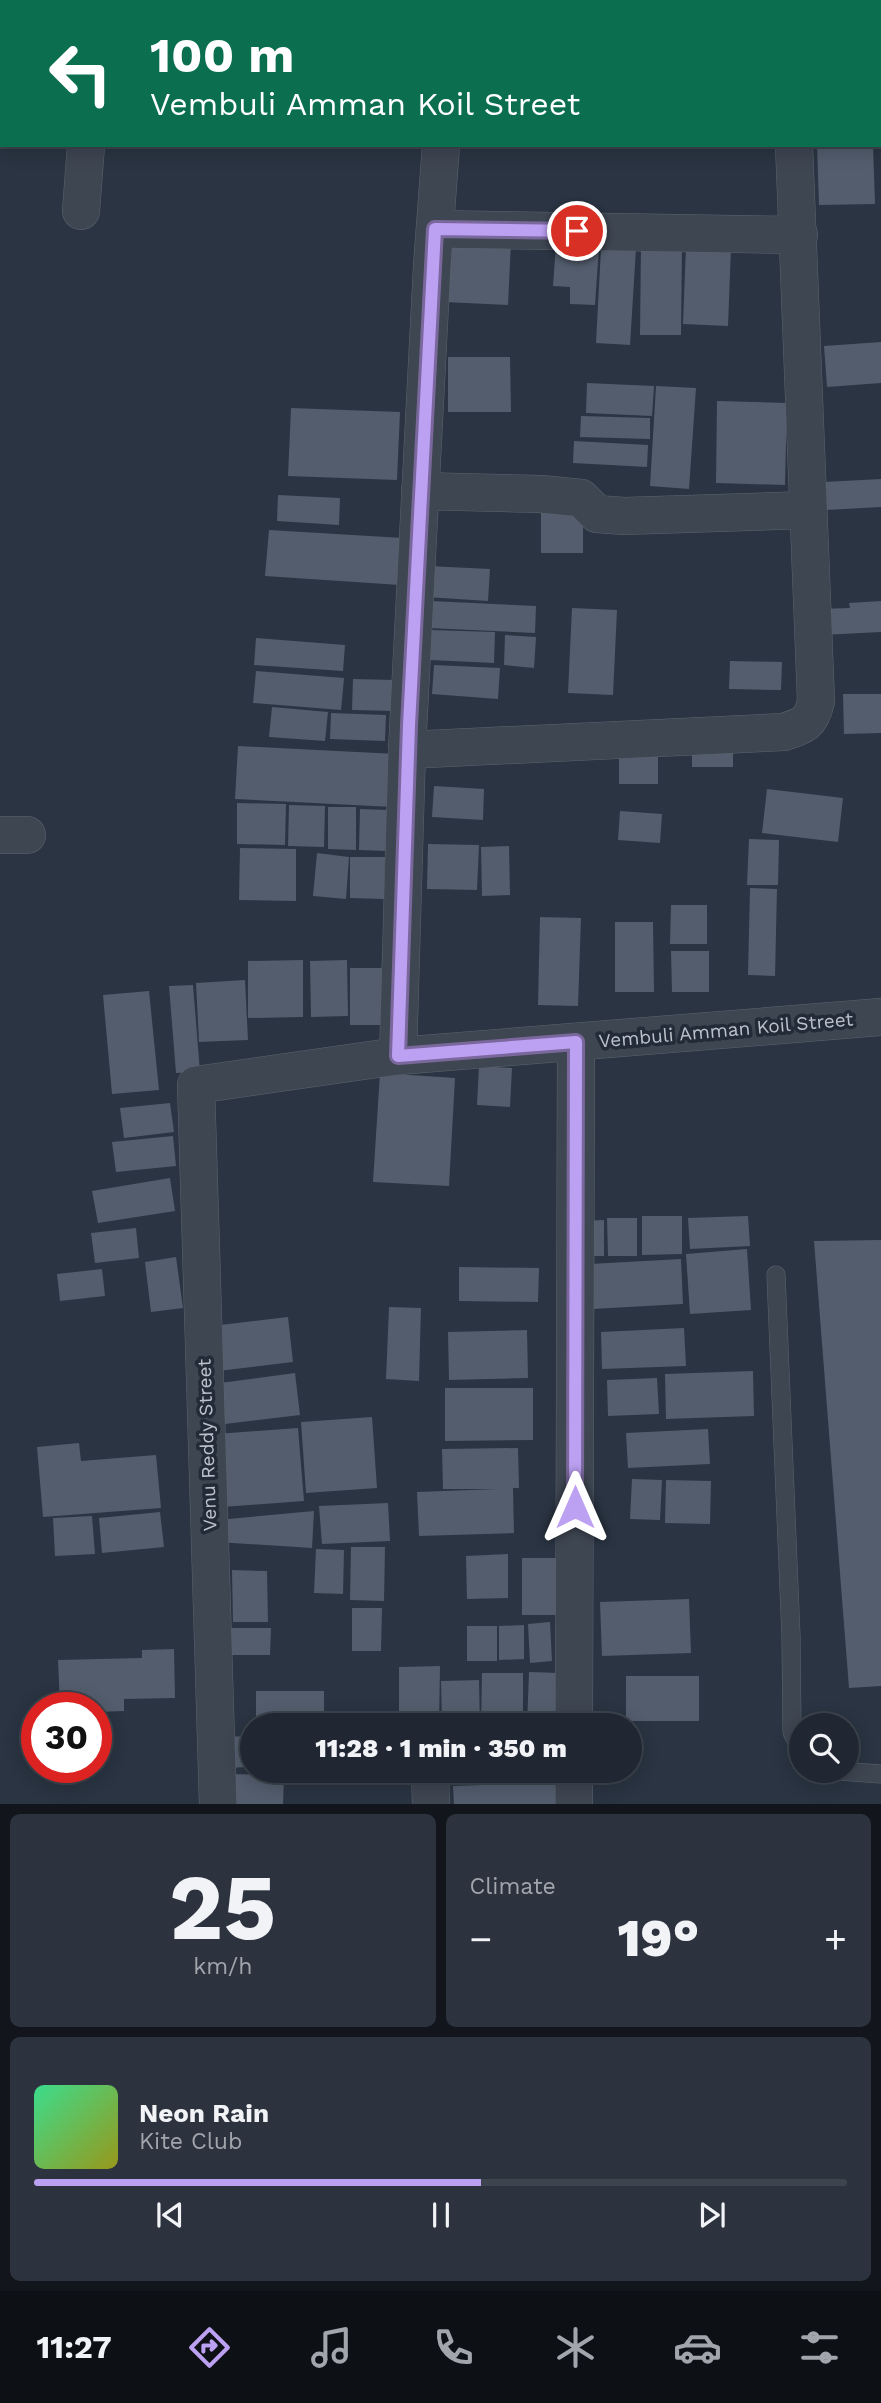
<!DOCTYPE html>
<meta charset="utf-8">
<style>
body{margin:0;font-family:"Work Sans",sans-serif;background:#2d333e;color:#f1f3f6;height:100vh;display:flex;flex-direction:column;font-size:26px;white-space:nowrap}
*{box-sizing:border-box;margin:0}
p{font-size:23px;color:#a2a5ac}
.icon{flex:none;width:38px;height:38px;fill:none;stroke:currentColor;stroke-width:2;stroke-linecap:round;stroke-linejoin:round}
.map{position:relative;height:1804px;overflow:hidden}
.panel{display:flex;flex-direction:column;gap:10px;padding:10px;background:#12151c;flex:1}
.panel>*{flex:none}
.guide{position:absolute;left:0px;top:0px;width:882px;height:147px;box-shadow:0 4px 18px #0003,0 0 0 2px #3d444d;background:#0b6e4f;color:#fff;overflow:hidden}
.buttons{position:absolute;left:789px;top:1713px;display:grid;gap:14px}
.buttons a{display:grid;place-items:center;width:70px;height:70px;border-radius:50%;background:#202732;box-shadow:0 4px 18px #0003,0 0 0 2px #3d444d;font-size:35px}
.speed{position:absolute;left:21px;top:1692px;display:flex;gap:14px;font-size:35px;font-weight:700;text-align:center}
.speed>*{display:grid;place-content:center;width:91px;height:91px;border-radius:50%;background:#202732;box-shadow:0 4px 18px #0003,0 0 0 2px #3d444d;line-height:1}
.speed .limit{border:10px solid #d22;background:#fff;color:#111}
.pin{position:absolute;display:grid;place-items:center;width:60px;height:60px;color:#fff;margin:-30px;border:4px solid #fff;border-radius:50%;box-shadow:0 2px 7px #0007}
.me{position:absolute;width:77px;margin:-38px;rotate:0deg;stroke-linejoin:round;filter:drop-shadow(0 0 5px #0008)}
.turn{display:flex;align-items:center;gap:24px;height:147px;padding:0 35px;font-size:32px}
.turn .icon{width:91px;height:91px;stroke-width:2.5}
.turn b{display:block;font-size:49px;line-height:60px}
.big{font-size:52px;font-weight:800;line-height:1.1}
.panel .widget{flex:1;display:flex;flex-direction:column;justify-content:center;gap:10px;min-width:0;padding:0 24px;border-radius:10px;background:#2d333e}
.panel .dial{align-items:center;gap:0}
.dial b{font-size:91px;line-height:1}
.song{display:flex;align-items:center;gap:21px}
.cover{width:84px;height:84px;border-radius:10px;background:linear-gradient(135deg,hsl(150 70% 55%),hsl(60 70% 35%))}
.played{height:7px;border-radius:4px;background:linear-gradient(90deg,#bca0f2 55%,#3d444d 55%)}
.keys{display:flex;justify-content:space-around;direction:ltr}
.heat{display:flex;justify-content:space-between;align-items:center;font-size:38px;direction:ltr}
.panel .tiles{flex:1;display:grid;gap:10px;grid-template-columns:1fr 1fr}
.widget:last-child{grid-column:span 2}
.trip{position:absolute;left:240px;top:1713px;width:402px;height:70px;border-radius:35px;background:#202732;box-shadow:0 4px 18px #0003,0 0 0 2px #3d444d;font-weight:800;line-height:70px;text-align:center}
.menu{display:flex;height:112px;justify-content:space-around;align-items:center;background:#0d1014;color:#a2a5ac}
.menu .icon{width:49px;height:49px}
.menu .on{color:#bca0f2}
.menu b{font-size:32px;color:#f1f3f6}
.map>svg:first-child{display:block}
.building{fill:#535d6d}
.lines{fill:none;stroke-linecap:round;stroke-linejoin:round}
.service-casing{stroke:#5c646f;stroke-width:19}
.minor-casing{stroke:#5c646f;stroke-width:38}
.service{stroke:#3e4652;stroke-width:18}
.minor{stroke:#3e4652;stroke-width:37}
.route-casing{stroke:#7a689d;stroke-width:18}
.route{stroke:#bca0f2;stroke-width:12}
.labels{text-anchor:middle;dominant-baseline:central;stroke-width:7;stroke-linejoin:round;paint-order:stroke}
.street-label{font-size:19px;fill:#bbc2cc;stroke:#232b38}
</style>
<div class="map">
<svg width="881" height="1805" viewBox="0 0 881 1805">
<rect width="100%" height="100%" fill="#2a3442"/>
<g class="building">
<path d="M817,145H873L875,204L819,205Z"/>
<path d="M448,240L511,242L508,305L445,302Z"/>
<path d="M641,244H682L681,335H640Z"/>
<path d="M556,245L599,247L595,305L570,304V287L553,286Z"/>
<path d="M686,246L731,248L728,326L683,324Z"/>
<path d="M601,248L636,249L630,345L596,343Z"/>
<path d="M881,342V383L827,387L824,346Z"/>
<path d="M448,357H510L511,412H448Z"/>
<path d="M587,383L654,386L652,416L586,413Z"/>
<path d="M656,386L696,388L689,489L650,486Z"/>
<path d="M717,401L787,403L785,485L716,483Z"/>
<path d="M291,408L400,412L397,480L288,476Z"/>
<path d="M581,416L650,418V439L580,437Z"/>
<path d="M574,441L648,445L647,467L573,463Z"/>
<path d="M881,479V507L826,510L824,482Z"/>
<path d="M278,495L340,498L339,525L277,521Z"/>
<path d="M541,505L583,506V553H541Z"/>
<path d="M269,530L403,538L400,585L265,576Z"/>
<path d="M428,566L490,569L488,601L426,597Z"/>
<path d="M431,601L536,606L535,633L429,628Z"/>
<path d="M881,601V632L822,635L820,609L850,608L849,603Z"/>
<path d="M572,608L617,610L613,695L568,693Z"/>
<path d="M431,630L495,632L494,663L430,660Z"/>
<path d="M505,635L536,637L534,668L504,665Z"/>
<path d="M256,638L345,645L343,671L254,665Z"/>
<path d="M730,661L782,662L781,690L729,689Z"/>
<path d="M434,665L500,668L498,699L432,694Z"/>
<path d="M256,671L344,678L341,710L253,703Z"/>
<path d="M353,679L395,680L394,711L352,710Z"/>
<path d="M843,694H881V733L844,734Z"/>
<path d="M272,707L328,712L325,741L269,737Z"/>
<path d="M331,713L386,715L385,741L330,739Z"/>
<rect x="692" y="740" width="41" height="27"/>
<rect x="619" y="743" width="39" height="41"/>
<path d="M238,746L396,754L393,807L235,799Z"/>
<path d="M434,786L484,789L483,820L432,817Z"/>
<path d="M767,789L843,798L838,842L762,833Z"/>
<path d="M237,803L286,804L285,845L237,844Z"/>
<path d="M289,805L325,806L324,847L288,846Z"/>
<path d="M328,807H356V850L328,849Z"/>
<path d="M360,809L389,810L388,851L359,850Z"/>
<path d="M620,811L662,814L660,843L618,840Z"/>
<path d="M749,839L779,840L778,885H747Z"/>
<path d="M428,844L479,845L477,890L427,889Z"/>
<path d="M509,846L510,895L482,896L481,847Z"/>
<path d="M240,848L296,849V901L239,900Z"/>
<path d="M317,853L349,857L346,899L313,896Z"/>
<path d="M350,857H385L384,899L350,898Z"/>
<path d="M750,888L777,889L775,976L748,975Z"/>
<path d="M671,905H707V944H670Z"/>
<path d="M540,917L581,918L578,1006L538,1005Z"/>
<path d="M615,922H653L654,992H615Z"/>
<path d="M671,951H709V992H672Z"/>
<path d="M303,960V1017L248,1018V961Z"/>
<path d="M347,960L348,1016L311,1017L310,961Z"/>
<rect x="350" y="968" width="42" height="57"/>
<path d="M245,980L248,1040L199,1042L196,983Z"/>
<path d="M193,985L200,1072L176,1073L169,986Z"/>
<path d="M149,991L159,1090L112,1094L103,995Z"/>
<path d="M479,1066L512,1068L510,1107L477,1105Z"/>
<path d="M380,1073L455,1078L449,1186L373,1182Z"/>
<path d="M170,1103L174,1132L124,1138L120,1108Z"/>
<path d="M173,1136L176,1166L116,1172L112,1142Z"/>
<path d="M170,1178L175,1211L98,1223L92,1191Z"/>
<path d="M642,1216H682V1254L642,1255Z"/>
<path d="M748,1216L750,1246L690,1249L688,1218Z"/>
<path d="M607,1218H637V1256H608Z"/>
<path d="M604,1220V1256H578L577,1221Z"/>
<path d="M136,1228L139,1258L95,1263L91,1233Z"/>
<path d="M881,1240V1686L849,1688L814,1241Z"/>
<path d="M747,1249L751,1310L690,1314L686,1254Z"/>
<path d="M176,1257L183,1308L151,1312L145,1262Z"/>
<path d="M681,1259L683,1304L592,1309L590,1264Z"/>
<path d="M459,1267L539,1268L538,1302L459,1301Z"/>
<path d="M102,1269L105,1296L60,1301L57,1274Z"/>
<path d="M389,1307L421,1308L419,1381L386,1379Z"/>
<path d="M288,1317L293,1362L218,1371L212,1326Z"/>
<path d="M684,1328L686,1366L602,1369L601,1332Z"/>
<path d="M527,1330L528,1378L449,1380L448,1332Z"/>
<path d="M753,1371L754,1416L666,1419L665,1374Z"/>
<path d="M295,1373L300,1415L225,1424L220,1383Z"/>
<path d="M657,1378L659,1414L608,1416L607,1380Z"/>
<path d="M445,1388H533V1440L445,1441Z"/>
<path d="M372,1417L377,1488L306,1493L301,1422Z"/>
<path d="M298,1428L304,1501L222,1507L216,1434Z"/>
<path d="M708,1429L710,1464L628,1468L626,1433Z"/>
<path d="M79,1443L81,1461L156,1455L161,1508L43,1517L37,1447Z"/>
<path d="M518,1448L519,1488H513L514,1533L419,1536L417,1492L497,1489H443L442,1449Z"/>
<path d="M632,1479L662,1480L660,1520L630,1519Z"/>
<path d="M666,1480L711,1481L710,1524L665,1523Z"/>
<path d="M388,1503L390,1541L322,1544L319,1506Z"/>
<path d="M314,1511L312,1548L217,1542V1520Z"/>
<path d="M160,1512L164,1547L102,1553L99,1518Z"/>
<path d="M92,1516L95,1554L55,1556L53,1518Z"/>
<path d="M351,1547H385L384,1601L350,1600Z"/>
<path d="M316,1549L344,1550L343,1594L314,1593Z"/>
<path d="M508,1554V1598L467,1599L466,1556Z"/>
<rect x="522" y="1558" width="37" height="57"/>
<path d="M232,1570L267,1571L268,1622H233Z"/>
<path d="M689,1599L691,1653L602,1656L600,1602Z"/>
<path d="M352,1608H382L381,1651H352Z"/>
<path d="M550,1622L552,1661L530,1663L528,1624Z"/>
<path d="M524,1625V1659L499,1660V1626Z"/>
<rect x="467" y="1626" width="30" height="35"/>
<path d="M225,1628H271L270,1655H225Z"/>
<path d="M174,1649L175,1698L124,1699V1711L96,1712V1708H78V1704L60,1705L58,1660L142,1658V1650Z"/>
<path d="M440,1666L439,1726H399V1667Z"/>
<path d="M529,1672L560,1673L557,1726L527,1725Z"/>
<path d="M482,1673H523V1726H481Z"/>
<rect x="626" y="1676" width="73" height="45"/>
<path d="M479,1680L480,1726H442L441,1681Z"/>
<rect x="256" y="1691" width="68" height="35"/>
<path d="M252,1736V1767L221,1768L220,1737Z"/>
<path d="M225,1774L284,1775L283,1805H224Z"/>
<path d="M561,1782L562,1805H454L453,1786Z"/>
</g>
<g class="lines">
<g class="service-casing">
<g id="service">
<path d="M776,1275L791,1636L792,1732L802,1752"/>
<path d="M839,1771L881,1774"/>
</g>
</g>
<g class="minor-casing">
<g id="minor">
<path d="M597,0L612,2"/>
<path d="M95,2L96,0"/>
<path d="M770,2V0"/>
<path d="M880,37H881"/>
<path d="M81,211L86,145"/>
<path d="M435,229L799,235"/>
<path d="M420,491L541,494L581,498L597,514L624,516L807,510"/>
<path d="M407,750L784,732C805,725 811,723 816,701L794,145"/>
<path d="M0,835H27"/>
<path d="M398,1056L407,750L432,266L441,145"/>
<path d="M574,1726L576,1042"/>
<path d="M430,1771L431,1805"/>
<path d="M218,1805L196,1085L398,1056L881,1017"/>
<path d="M574,1805V1771"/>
</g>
</g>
<use href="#service" class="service"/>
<use href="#minor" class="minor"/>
</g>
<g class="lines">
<g class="route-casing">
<path id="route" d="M575,1507L576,1042L398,1056L409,725L435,229L577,231"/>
</g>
<use href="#route" class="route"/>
</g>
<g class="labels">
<g class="street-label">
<text transform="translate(726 1030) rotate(-5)">Vembuli Amman Koil Street</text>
<text transform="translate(207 1445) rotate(-92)">Venu Reddy Street</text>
</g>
</g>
</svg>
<div class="buttons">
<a><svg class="icon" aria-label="search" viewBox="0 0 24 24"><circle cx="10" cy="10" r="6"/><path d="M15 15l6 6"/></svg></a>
</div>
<div class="speed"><div class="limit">30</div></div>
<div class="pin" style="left:577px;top:231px;background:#d93025"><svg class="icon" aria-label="arrive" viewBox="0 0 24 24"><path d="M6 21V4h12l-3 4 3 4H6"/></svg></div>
<svg class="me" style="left:575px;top:1507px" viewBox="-20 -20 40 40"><path d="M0-17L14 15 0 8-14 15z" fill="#bca0f2" stroke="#fff" stroke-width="4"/></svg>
<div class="trip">11:28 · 1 min · 350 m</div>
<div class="guide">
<div class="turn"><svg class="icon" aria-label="left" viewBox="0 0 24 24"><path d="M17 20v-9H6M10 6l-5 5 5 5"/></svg><div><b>100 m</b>Vembuli Amman Koil Street</div></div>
</div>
</div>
<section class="panel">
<div class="tiles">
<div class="widget dial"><b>25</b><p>km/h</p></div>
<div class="widget"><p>Climate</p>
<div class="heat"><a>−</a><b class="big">19°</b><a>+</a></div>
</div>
<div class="widget">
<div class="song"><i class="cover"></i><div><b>Neon Rain</b><p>Kite Club</p></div></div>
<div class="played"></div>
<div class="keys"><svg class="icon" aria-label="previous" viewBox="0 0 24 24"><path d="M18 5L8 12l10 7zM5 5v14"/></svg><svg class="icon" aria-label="pause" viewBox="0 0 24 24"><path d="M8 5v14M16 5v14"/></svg><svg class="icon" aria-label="next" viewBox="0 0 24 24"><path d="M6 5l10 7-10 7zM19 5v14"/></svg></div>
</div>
</div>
</section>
<nav class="menu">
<b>11:27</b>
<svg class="icon on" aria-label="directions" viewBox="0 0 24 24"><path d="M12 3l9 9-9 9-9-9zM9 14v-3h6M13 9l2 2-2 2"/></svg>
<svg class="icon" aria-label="music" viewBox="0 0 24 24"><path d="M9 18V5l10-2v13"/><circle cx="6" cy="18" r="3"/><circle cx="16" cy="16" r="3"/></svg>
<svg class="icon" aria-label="phone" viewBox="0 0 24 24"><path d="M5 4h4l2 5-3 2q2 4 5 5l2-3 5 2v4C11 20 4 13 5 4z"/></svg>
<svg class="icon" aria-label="climate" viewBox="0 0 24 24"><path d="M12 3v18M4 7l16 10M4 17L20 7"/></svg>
<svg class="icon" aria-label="car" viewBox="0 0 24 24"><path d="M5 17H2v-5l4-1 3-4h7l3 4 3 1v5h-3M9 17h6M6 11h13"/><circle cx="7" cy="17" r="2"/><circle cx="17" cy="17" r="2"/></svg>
<svg class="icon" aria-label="filters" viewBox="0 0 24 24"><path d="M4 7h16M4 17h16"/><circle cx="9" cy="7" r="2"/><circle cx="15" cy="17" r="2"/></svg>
</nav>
